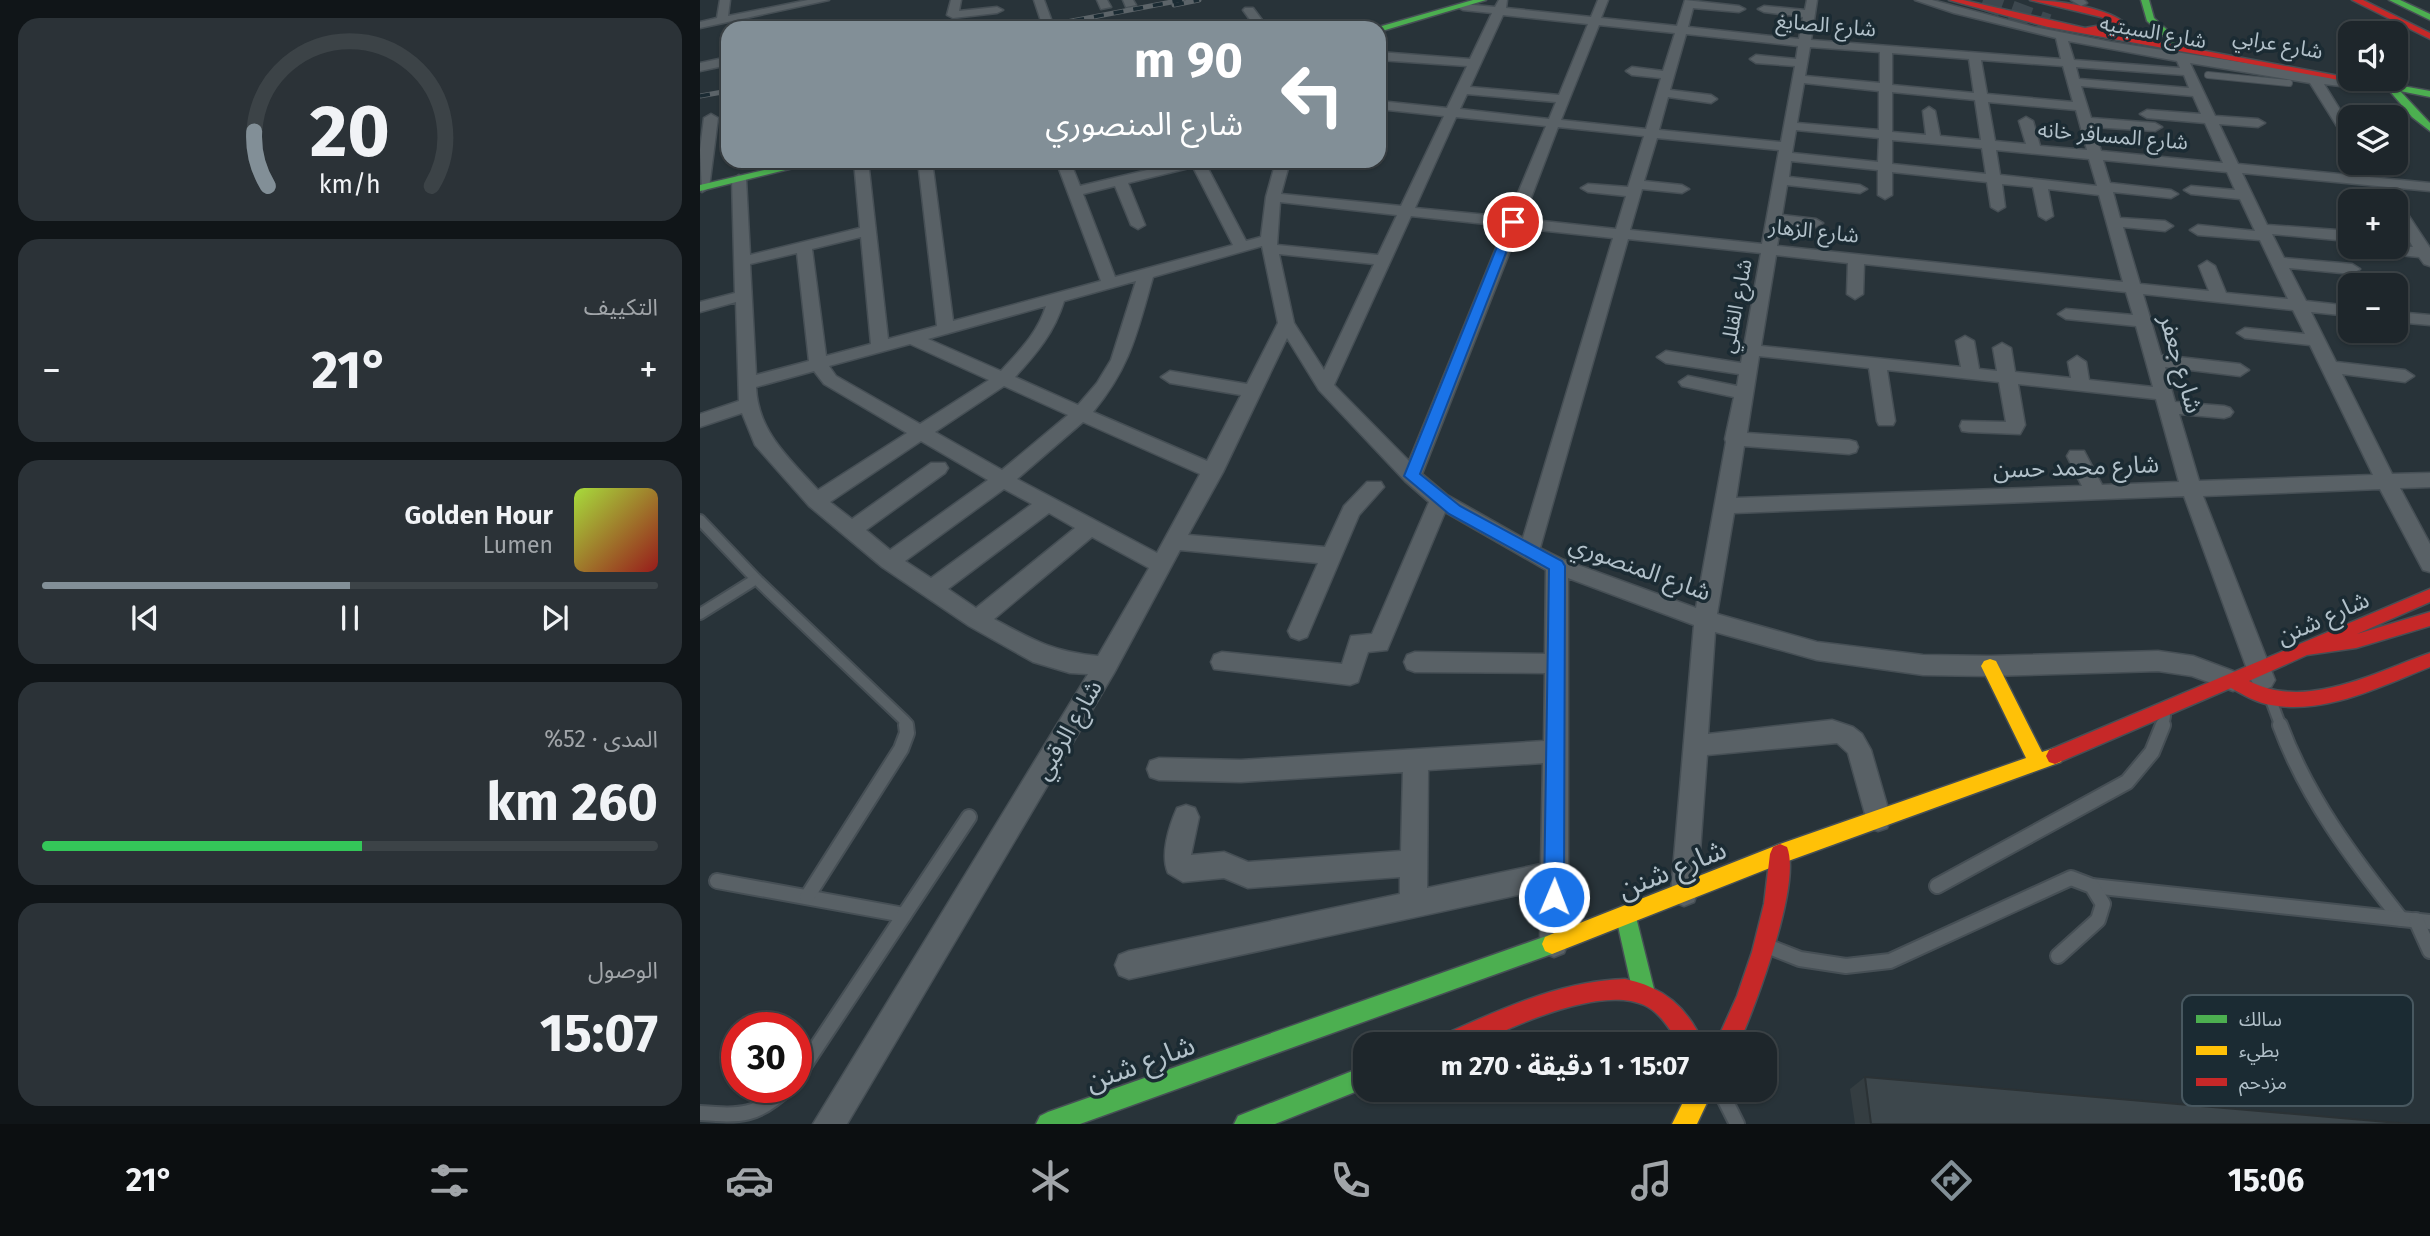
<!DOCTYPE html>
<html lang="ar">
<meta charset="utf-8">
<style>
body{margin:0;font-family:"Fira Sans","Noto Sans Arabic",sans-serif;background:#2b3237;color:#f1f3f6;direction:rtl;height:100vh;display:flex;flex-direction:column;font-size:26px;white-space:nowrap}
*{box-sizing:border-box;margin:0}
p{font-size:23px;color:#a1a5a9}
.icon{flex:none;width:38px;height:38px;fill:none;stroke:currentColor;stroke-width:2;stroke-linecap:round;stroke-linejoin:round}
.map{position:relative;flex:1;overflow:hidden;direction:ltr}
.drawer{display:flex;flex-direction:column;gap:18px;padding:18px;background:#101518;width:700px}
.drawer>*{flex:none}
.guide{position:absolute;left:21px;top:21px;width:665px;height:147px;border-radius:21px;box-shadow:0 2px 5px #0004,0 0 0 2px #3c4347;direction:rtl;background:#828f97;color:#fff;overflow:hidden}
.buttons{position:absolute;left:1638px;top:21px;display:grid;gap:14px}
.buttons a{display:grid;place-items:center;width:70px;height:70px;border-radius:14px;background:#1e262b;box-shadow:0 2px 5px #0004,0 0 0 2px #3c4347;font-size:35px}
.speed{position:absolute;left:21px;top:1012px;display:flex;gap:14px;font-size:35px;font-weight:700;text-align:center}
.speed>*{display:grid;place-content:center;width:91px;height:91px;border-radius:50%;background:#1e262b;box-shadow:0 2px 5px #0004,0 0 0 2px #3c4347;line-height:1}
.speed .limit{border:10px solid #d22;background:#fff;color:#111}
.pin{position:absolute;display:grid;place-items:center;width:60px;height:60px;color:#fff;margin:-30px;border:4px solid #fff;border-radius:50%;box-shadow:0 2px 7px #0007}
.me{position:absolute;width:77px;margin:-38px;rotate:1deg;stroke-linejoin:round;filter:drop-shadow(0 0 5px #0008)}
.turn{display:flex;align-items:center;gap:24px;height:147px;padding:0 28px;font-size:32px}
.turn .icon{width:91px;height:91px;stroke-width:2.5}
.turn b{display:block;font-size:49px;line-height:60px}
.big{font-size:52px;font-weight:700;line-height:1.1}
.drawer .tile{flex:1;display:flex;flex-direction:column;justify-content:center;gap:10px;min-width:0;padding:0 24px;border-radius:21px;background:#2b3237}
.drawer .dial{align-items:center;gap:0}
.dial svg{height:182px;overflow:visible;fill:none;stroke:#3c4347;stroke-width:7;stroke-linecap:round;text-anchor:middle}
.dial text{fill:#f1f3f6;stroke:none}
.song{display:flex;align-items:center;gap:21px}
.cover{width:84px;height:84px;border-radius:10px;background:linear-gradient(135deg,hsl(80 70% 55%),hsl(0 70% 35%))}
.played{height:7px;border-radius:4px;background:linear-gradient(90deg,#828f97 50%,#3c4347 50%)}
.keys{display:flex;justify-content:space-around;direction:ltr}
.heat{display:flex;justify-content:space-between;align-items:center;font-size:38px;direction:ltr}
.charge{height:10px;border-radius:5px;background:linear-gradient(90deg,#34c759 52%,#3c4347 0)}
.trip{position:absolute;left:653px;top:1032px;width:424px;height:70px;border-radius:21px;background:#1e262b;box-shadow:0 2px 5px #0004,0 0 0 2px #3c4347;font-weight:700;line-height:70px;text-align:center;direction:rtl}
.dock{display:flex;height:112px;justify-content:space-around;align-items:center;background:#0c0f11;color:#a1a5a9}
.dock .icon{width:49px;height:49px}
.dock .selected{color:#828f97}
.dock b{font-size:32px;color:#f1f3f6}
main{display:flex;flex:1;min-height:0}
.map>svg:first-child{display:block}
.lines{fill:none;stroke-linecap:round;stroke-linejoin:round}
.primary-tunnel{stroke:#3d484f;stroke-width:20;stroke-dasharray:20 10;stroke-linecap:butt}
.lane-far2-casing{stroke:#464f55;stroke-width:8}
.lane-far1-casing{stroke:#464f55;stroke-width:14}
.lane-casing{stroke:#464f55;stroke-width:18}
.street-casing{stroke:#464f55;stroke-width:3}
.fast-casing{stroke:#464f55;stroke-width:3}
.slow-casing{stroke:#464f55;stroke-width:3}
.jam-casing{stroke:#464f55;stroke-width:3}
.lane-far2{stroke:#596166;stroke-width:6}
.lane-far1{stroke:#596166;stroke-width:10}
.lane{stroke:#596166;stroke-width:14}
.street{fill:#596166;fill-rule:evenodd}
.fast{fill:#4caf50;fill-rule:evenodd}
.slow{fill:#ffc107;fill-rule:evenodd}
.jam{fill:#c62828;fill-rule:evenodd}
.rail-casing{stroke:#5c6469;stroke-width:5}
.rail{stroke:#1b2b33;stroke-width:3.5;stroke-dasharray:10;stroke-linecap:butt}
.wall{fill:#343d41}
.building{fill:#3d474c;stroke:#2b3235;stroke-width:2}
.route{fill:#1a73e8;stroke:#114b97;stroke-width:2}
.labels{text-anchor:middle;dominant-baseline:central;stroke-width:7;stroke-linejoin:round;paint-order:stroke}
.far-street-label{font-size:21px;fill:#b2c1ca;stroke:#1b2b33}
.street-label{font-size:24px;fill:#b2c1ca;stroke:#1b2b33}
.near-street-label{font-size:28px;fill:#b2c1ca;stroke:#1b2b33}
.key{fill:#1b2b33;stroke:#485860;stroke-width:2}
.key-label{font-size:19px;fill:#b2c1ca}
</style>
<main>
<div class="map">
<svg width="1730" height="1124" viewBox="0 0 1730 1124">
<rect width="100%" height="100%" fill="#283339"/>
<g class="lines">
<path class="primary-tunnel" d="M1283,0L1348,24"/>
<g class="lane-far2-casing">
<path id="lane-far2" d="M1508,75L1589,83"/>
</g>
<g class="lane-far1-casing">
<g id="lane-far1">
<path d="M0,520L56,579L205,721L206,727"/>
<path d="M0,614L56,579"/>
<path d="M1571,700L1581,727"/>
<path d="M1463,727L1465,716"/>
</g>
</g>
<g class="lane-casing">
<g id="lane">
<path d="M1580,725C1607,798 1653,859 1701,919"/>
<path d="M17,881L204,915"/>
<path d="M1237,886L1427,782L1452,752L1463,725"/>
<path d="M1392,886L1730,922"/>
<path d="M107,897L201,749L207,733L206,725"/>
<path d="M1716,920L1730,951"/>
<path d="M1072,948L1100,959L1146,966L1190,961L1371,878L1392,886L1403,904L1398,920L1358,956"/>
<path d="M96,1078L269,817"/>
<path d="M1020,1090L1037,1124"/>
<path d="M0,1113C41,1116 57,1117 88,1087"/>
</g>
</g>
<g class="street-casing">
<g id="street">
<path d="M20,0H30L28,16L108,0H129L0,28V22L17,18Z"/>
<path d="M251,0H261L259,11L297,7L303,10L297,13L253,18L247,15Z"/>
<path d="M334,0H344L351,19L349,21H341Z"/>
<path d="M397,0H407L411,7L401,9Z"/>
<path d="M423,0H433L436,5L426,7Z"/>
<path d="M799,0H807L806,8L891,17L898,0H908L901,18L977,26L985,0L1039,6L1045,9L1039,12L993,8L988,27L1099,39L1103,17L1064,12L1058,9L1064,6L1105,10L1107,0H1117L1111,40L1361,59L1356,38L1254,13L1215,0H1232L1334,27L1411,42L1668,82V88L1664,89L1624,84L1650,126V140L1645,139L1610,83L1490,63L1515,116L1558,119L1565,123L1558,127L1519,124L1538,164L1730,183V191L1542,173L1567,225L1637,230L1645,235L1637,240L1572,234L1584,258L1652,264L1660,269L1652,274L1589,268L1606,301L1650,306V316L1611,312L1636,362L1705,370L1714,376L1705,382L1642,374L1692,474L1730,473V487L1700,488L1730,544V572L1723,570L1680,489L1503,496L1575,680L1571,687L1563,690L1555,687L1551,680L1484,496L1034,513L1017,614L1117,642L1223,655L1290,656L1458,651L1493,656L1541,674L1545,681L1541,688L1533,691L1492,676L1458,671L1290,676L1223,675L1117,660L1015,632L1008,734L1132,720L1153,727L1162,734L1171,750L1191,819L1187,828L1178,831L1169,828L1148,753L1137,743L1007,755L997,893L994,902L984,906L974,902L971,893L994,625L868,578V943L864,953L854,957L844,953L840,943L841,890L429,979L419,975L415,965L419,955L429,951L700,894V877L548,888L524,878L483,882L468,873C460,855 469,826 477,808L486,805L495,808L499,817L491,855L524,852L548,862L701,851L703,772L541,782L459,780L450,777L447,769L450,761L459,758L541,760L844,741L845,673L715,672L707,669L704,662L707,655L715,652L845,654L846,570L745,512L687,650L668,652L658,682L650,685L514,669L511,662L514,655L522,652L642,664L651,636L672,634L729,502L705,481L619,390L587,338L523,472L488,535L625,547L644,506L667,482H681L684,487L659,515L607,637L599,640L591,637L588,631L618,563L480,550L414,673L147,1124H113L388,674L370,673L333,662L269,626L182,567L109,506L55,445L42,413L0,427V414L39,401L36,302L0,312V302L35,293L32,179L39,175L46,179L50,255L160,228L154,161H168L188,339L237,326L218,161H232L253,321L401,281L356,161H370L380,186L485,161H504L546,241L561,237L566,197L576,161H590L581,194L701,206L744,116L679,109V101L747,108L767,66L679,60V52L770,59L792,13L763,10L757,7L763,4L795,7ZM803,15L888,24L859,95L770,87ZM899,25L975,33L963,71L932,67L926,71L932,75L961,78L946,129L861,120ZM986,34L1098,46L1096,59L1056,55L1050,59L1056,63L1095,66L1081,142L959,130L968,97L1011,103L1017,99L1011,95L970,90ZM1368,41L1477,61L1480,68L1374,60ZM1110,47L1180,52V83L1105,76ZM1192,53L1269,59L1274,93L1192,85ZM1281,60L1363,66L1373,102L1287,94ZM1376,67L1484,75L1489,88L1379,79ZM1104,83L1179,91V130L1097,123ZM1381,86L1493,96L1501,114L1447,110L1440,114L1447,118L1505,123L1523,163L1401,151L1393,127L1455,131L1462,127L1455,123L1391,118ZM1192,92L1275,100L1281,140L1240,136L1235,111L1229,107L1223,111L1226,135L1192,132ZM767,94L856,102L849,119L760,109ZM1288,102L1376,110L1387,150L1340,146L1333,121L1326,117L1319,121L1326,144L1295,141ZM756,117L846,126L808,217L715,208ZM858,127L944,136L928,187L888,184L881,188L888,192L926,196L916,229L823,219ZM1096,130L1179,138L1178,162L1092,153ZM957,138L1079,150L1062,244L930,230L942,189L982,193L989,189L982,185L944,181ZM1192,140L1282,148L1286,174L1192,164ZM1296,150L1389,159L1397,186L1300,175ZM1403,160L1527,172L1535,190L1491,186L1484,190L1491,194L1540,199L1555,231L1498,225L1490,230L1498,235L1560,240L1588,299L1526,293L1515,266L1507,261L1499,266L1509,291L1440,284L1423,227L1465,231L1473,226L1465,221L1420,218L1413,192L1471,198L1478,194L1471,190L1410,183ZM1091,161L1178,170V195L1185,199L1192,195V172L1287,182L1291,207L1298,211L1305,207L1302,184L1333,187L1339,216L1346,220L1353,216L1348,189L1399,195L1423,282L1077,246L1081,224L1116,227L1123,223L1116,219L1082,215L1087,185L1160,193L1167,189L1160,185L1089,177ZM493,167L533,245L415,277L383,194L415,186L431,225L438,229L445,225L428,183ZM580,202L697,215L678,255L577,245ZM711,216L805,226L709,461L634,385ZM819,228L913,238L823,538L747,495L722,474ZM161,237L171,344L126,356L112,249ZM928,239L1061,253L1041,363L966,351L957,357L966,363L1039,374L1037,386L988,376L979,382L982,386L1034,397L1025,439L1026,442L996,608L864,560L840,548ZM562,246L578,323L547,384L470,371L461,377L470,383L541,395L507,461L393,412C431,366 437,332 453,277ZM97,253L109,361L56,375L50,264ZM579,254L674,264L624,370L594,323ZM1076,255L1148,263L1147,294L1155,299L1163,294L1164,264L1426,292L1433,315L1366,309L1358,314L1366,319L1436,326L1453,387L1389,380L1386,362L1377,356L1368,362L1371,378L1315,372L1311,348L1302,343L1293,348L1297,371L1279,369L1274,341L1265,336L1256,341L1261,367L1061,346ZM436,281L411,360L397,383L378,405L315,377C337,353 354,333 364,301ZM1443,294L1593,310L1605,334L1545,328L1537,333L1545,338L1610,345L1673,475L1499,481L1479,414L1524,418L1530,416L1533,412L1530,408L1524,406L1475,402L1465,367L1540,376L1549,370L1540,364L1461,355ZM346,306C337,334 320,350 301,371L228,339ZM210,344L289,380L220,424L136,376L129,366ZM1059,356L1169,368L1177,421L1179,425H1193L1195,421L1187,370L1299,382L1306,422L1262,421L1260,426L1262,431L1269,432L1320,434L1325,425L1318,384L1456,399L1479,482L1402,485L1384,451H1370L1367,456L1382,486L1036,498L1044,446L1149,454L1156,452L1158,447L1156,442L1149,440L1047,433ZM114,371L124,384L207,433L118,490C89,458 58,432 56,387ZM304,386L368,415L302,470L235,432ZM383,422L500,474L457,553L317,479ZM221,441L288,480L190,550L166,530L245,473L248,468L245,463H231L152,519L130,502ZM304,489L332,504L231,578L205,561ZM349,513L375,528L276,608L248,589ZM392,537L449,568L398,656C353,652 333,640 294,619ZM843,763L841,864L727,888L728,770Z"/>
<path d="M1371,0H1384L1387,3L1381,6Z"/>
<path d="M545,8H553L568,28H556L543,10Z"/>
<path d="M28,57V65L0,71V63Z"/>
<path d="M11,114L18,118L9,188L2,192L0,150L4,118Z"/>
<path d="M1696,203L1701,204L1730,248V266L1724,264L1719,257L1670,252L1662,247H1713L1696,218Z"/>
<path d="M1696,312L1730,315V325L1696,322Z"/>
</g>
</g>
<g class="fast-casing">
<g id="fast">
<path d="M773,0H786L682,31L675,28Z"/>
<path d="M1441,0H1449L1454,18L1486,47V51H1480L1447,21Z"/>
<path d="M1689,0H1700L1730,14V20Z"/>
<path d="M1650,76V79H1664L1730,91V97L1700,91L1730,123V131L1712,117L1688,89L1648,81L1646,79Z"/>
<path d="M103,161H122L0,191V185Z"/>
<path d="M926,907L933,910L936,917L955,993L952,1001L944,1004L936,1001L933,993L916,917L919,910Z"/>
<path d="M852,934L859,937L862,944L859,951L852,954L380,1124H336L340,1116L348,1112Z"/>
<path d="M665,1066V1088L575,1124H534L538,1116Z"/>
</g>
</g>
<g class="slow-casing">
<g id="slow">
<path d="M1290,659L1296,661L1342,752L1355,748L1361,750L1364,756L1361,762L1080,864L852,954L845,951L842,944L845,937L852,934L1080,844L1326,758L1281,666L1284,661Z"/>
<path d="M989,1090H1013L997,1124H972Z"/>
</g>
</g>
<g class="jam-casing">
<g id="jam">
<path d="M1249,0H1263L1385,28L1413,23L1401,17L1330,0C1354,0 1403,7 1422,21L1420,27L1399,31L1655,79L1650,82L1348,27Z"/>
<path d="M1652,0H1663L1730,33V39Z"/>
<path d="M1730,589V602L1657,634L1730,612V626L1656,648L1607,655L1549,681C1607,711 1675,672 1730,653V667C1681,686 1626,715 1571,705C1557,703 1544,695 1531,688L1355,764L1349,762L1346,756L1349,750Z"/>
<path d="M1080,844L1087,847C1102,883 1055,1008 1038,1045H1015L1037,996L1052,952L1064,904L1070,854L1073,847Z"/>
<path d="M925,979C963,987 988,1007 1004,1045H980C971,1031 960,1012 944,1005C909,989 846,1013 813,1027C800,1033 786,1041 773,1045C762,1047 747,1045 735,1045L738,1037C798,1011 858,981 925,979Z"/>
</g>
</g>
<use href="#lane-far2" class="lane-far2"/>
<use href="#lane-far1" class="lane-far1"/>
<use href="#lane" class="lane"/>
<use href="#street" class="street"/>
<use href="#fast" class="fast"/>
<use href="#slow" class="slow"/>
<use href="#jam" class="jam"/>
<g class="rail-casing">
<g id="rail">
<path d="M474,5L499,0"/>
<path d="M335,28L482,0"/>
<path d="M0,96L28,91"/>
</g>
</g>
<use href="#rail" class="rail"/>
</g>
<path class="wall" d="M1165,1077L1710,1124H1155L1150,1089Z"/>
<path class="building" d="M1165,1077L1710,1124H1171Z"/>
<path class="route" d="M813,219L818,222L720,474L760,506L862,561L865,566L864,897L861,904L854,907L847,904L844,897L849,569L749,514L704,476L807,222Z"/>
<g class="labels">
<g class="far-street-label">
<text transform="translate(1126 25) rotate(5)">شارع الصايغ</text>
<text transform="translate(1453 32) rotate(10)">شارع السبتيه</text>
<text transform="translate(1578 44) rotate(10)">شارع عرابي</text>
<text transform="translate(1413 136) rotate(5)">شارع المسافر خانه</text>
<text transform="translate(1114 231) rotate(6)">شارع الزهار</text>
<text transform="translate(1036 306) rotate(-79)">شارع القللي</text>
</g>
<g class="street-label">
<text transform="translate(1481 364) rotate(74)">شارع جعفر</text>
<text transform="translate(1376 467) rotate(-2)">شارع محمد حسن</text>
<text transform="translate(940 568) rotate(20)">شارع المنصوري</text>
<text transform="translate(1623 618) rotate(-24)">شارع شنن</text>
<text transform="translate(368 730) rotate(-60)">شارع الرقبي</text>
</g>
<g class="near-street-label">
<text transform="translate(972 869) rotate(-22)">شارع شنن</text>
<text transform="translate(440 1063) rotate(-20)">شارع شنن</text>
</g>
</g>
<rect x="1482" y="995" width="231" height="111" rx="10" class="key"/>
<rect x="1496" y="1015" width="31" height="8" fill="#4caf50"/>
<rect x="1496" y="1046" width="31" height="9" fill="#ffc107"/>
<rect x="1496" y="1078" width="31" height="8" fill="#c62828"/>
<g class="key-label">
<text x="1539" y="1026">سالك</text>
<text x="1539" y="1057">بطيء</text>
<text x="1539" y="1089">مزدحم</text>
</g>
</svg>
<div class="buttons">
<a><svg class="icon" aria-label="sound" viewBox="0 0 24 24"><path d="M4 9h4l5-4v14l-5-4H4zM17 9q2 3 0 6"/></svg></a>
<a><svg class="icon" aria-label="layers" viewBox="0 0 24 24"><path d="M12 4l9 5-9 5-9-5zM3 14l9 5 9-5"/></svg></a>
<a>+</a>
<a>−</a>
</div>
<div class="speed"><div class="limit">30</div></div>
<div class="pin" style="left:813px;top:222px;background:#d93025"><svg class="icon" aria-label="arrive" viewBox="0 0 24 24"><path d="M6 21V4h12l-3 4 3 4H6"/></svg></div>
<svg class="me" style="left:854px;top:897px" viewBox="-20 -20 40 40"><circle r="17" fill="#1a73e8" stroke="#fff" stroke-width="3"/><path d="M0-11L8 9 0 5-8 9z" fill="#fff"/></svg>
<div class="trip">15:07 · 1 دقيقة · 270 m</div>
<div class="guide">
<div class="turn"><svg class="icon" aria-label="left" viewBox="0 0 24 24"><path d="M17 20v-9H6M10 6l-5 5 5 5"/></svg><div><b>90 m</b>شارع المنصوري</div></div>
</div>
</div>
<section class="drawer">
<div class="tile dial"><svg viewBox="0 0 100 80">
<path d="M14 69A42 42 0 1 1 86 69"/>
<path d="M14 69A42 42 0 0 1 8 45" stroke="#828f97"/>
<text x="50" y="56" font-size="32" font-weight="700">20</text>
<text x="50" y="72" font-size="11">km/h</text>
</svg></div>
<div class="tile"><p>التكييف</p>
<div class="heat"><a>−</a><b class="big">21°</b><a>+</a></div>
</div>
<div class="tile">
<div class="song"><i class="cover"></i><div><b>Golden Hour</b><p>Lumen</p></div></div>
<div class="played"></div>
<div class="keys"><svg class="icon" aria-label="previous" viewBox="0 0 24 24"><path d="M18 5L8 12l10 7zM5 5v14"/></svg><svg class="icon" aria-label="pause" viewBox="0 0 24 24"><path d="M8 5v14M16 5v14"/></svg><svg class="icon" aria-label="next" viewBox="0 0 24 24"><path d="M6 5l10 7-10 7zM19 5v14"/></svg></div>
</div>
<div class="tile"><p>المدى · 52%</p><b class="big">260 km</b><div class="charge"></div></div>
<div class="tile"><p>الوصول</p><b class="big">15:07</b></div>
</section>
</main>
<nav class="dock">
<b>15:06</b>
<svg class="icon selected" aria-label="directions" viewBox="0 0 24 24"><path d="M12 3l9 9-9 9-9-9zM9 14v-3h6M13 9l2 2-2 2"/></svg>
<svg class="icon" aria-label="music" viewBox="0 0 24 24"><path d="M9 18V5l10-2v13"/><circle cx="6" cy="18" r="3"/><circle cx="16" cy="16" r="3"/></svg>
<svg class="icon" aria-label="phone" viewBox="0 0 24 24"><path d="M5 4h4l2 5-3 2q2 4 5 5l2-3 5 2v4C11 20 4 13 5 4z"/></svg>
<svg class="icon" aria-label="climate" viewBox="0 0 24 24"><path d="M12 3v18M4 7l16 10M4 17L20 7"/></svg>
<svg class="icon" aria-label="car" viewBox="0 0 24 24"><path d="M5 17H2v-5l4-1 3-4h7l3 4 3 1v5h-3M9 17h6M6 11h13"/><circle cx="7" cy="17" r="2"/><circle cx="17" cy="17" r="2"/></svg>
<svg class="icon" aria-label="filters" viewBox="0 0 24 24"><path d="M4 7h16M4 17h16"/><circle cx="9" cy="7" r="2"/><circle cx="15" cy="17" r="2"/></svg>
<b>21°</b>
</nav>
